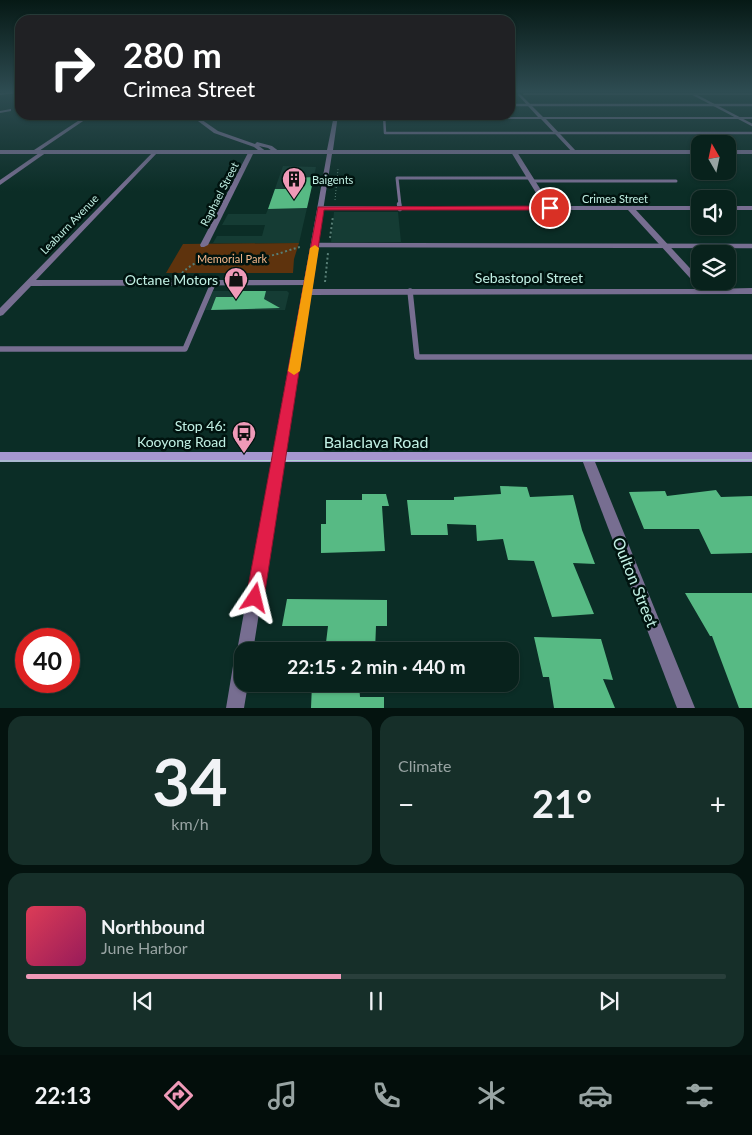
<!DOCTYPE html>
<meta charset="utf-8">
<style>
body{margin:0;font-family:Lato,sans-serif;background:#162f29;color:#f1f3f6;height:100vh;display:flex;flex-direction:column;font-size:19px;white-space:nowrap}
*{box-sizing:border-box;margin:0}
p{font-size:16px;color:#98a4a3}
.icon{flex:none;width:28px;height:28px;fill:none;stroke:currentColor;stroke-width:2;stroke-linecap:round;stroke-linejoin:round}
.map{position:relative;height:708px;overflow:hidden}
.side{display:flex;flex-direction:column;gap:8px;padding:8px;background:#04130f;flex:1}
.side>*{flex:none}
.guide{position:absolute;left:15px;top:15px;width:500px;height:105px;border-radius:15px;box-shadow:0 1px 4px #0004,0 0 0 1px #293f3b;background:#202124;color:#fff;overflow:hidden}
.needle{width:32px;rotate:351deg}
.tools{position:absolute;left:691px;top:135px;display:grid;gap:10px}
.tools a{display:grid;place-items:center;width:45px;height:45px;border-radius:10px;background:#08221c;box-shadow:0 1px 4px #0004,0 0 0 1px #293f3b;font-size:25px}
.speed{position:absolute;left:15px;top:628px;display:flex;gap:10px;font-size:25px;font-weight:700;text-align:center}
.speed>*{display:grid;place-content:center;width:65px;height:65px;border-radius:50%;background:#08221c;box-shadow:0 1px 4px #0004,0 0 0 1px #293f3b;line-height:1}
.speed .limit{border:8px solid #d22;background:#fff;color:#111}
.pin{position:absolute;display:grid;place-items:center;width:42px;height:42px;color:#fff;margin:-21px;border:2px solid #fff;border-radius:50%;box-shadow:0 1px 5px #0007}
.me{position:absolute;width:55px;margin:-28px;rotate:10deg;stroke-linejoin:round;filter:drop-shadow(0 0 4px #0008)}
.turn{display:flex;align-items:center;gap:18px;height:105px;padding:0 25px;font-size:22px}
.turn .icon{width:65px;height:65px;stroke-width:2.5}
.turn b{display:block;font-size:35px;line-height:42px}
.big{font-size:38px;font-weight:700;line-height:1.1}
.side .card{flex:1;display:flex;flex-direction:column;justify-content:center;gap:8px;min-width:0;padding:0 18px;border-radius:15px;background:#162f29}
.side .dial{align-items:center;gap:0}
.dial b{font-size:65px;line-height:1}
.song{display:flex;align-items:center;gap:15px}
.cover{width:60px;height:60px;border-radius:8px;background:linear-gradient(135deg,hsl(350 70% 55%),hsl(330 70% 35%))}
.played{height:5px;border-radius:2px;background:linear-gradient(90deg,#ef9ab8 45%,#293f3b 45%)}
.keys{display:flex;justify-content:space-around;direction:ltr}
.heat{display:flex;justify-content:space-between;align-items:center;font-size:28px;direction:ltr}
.side .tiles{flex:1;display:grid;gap:8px;grid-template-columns:1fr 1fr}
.card:last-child{grid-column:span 2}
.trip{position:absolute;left:234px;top:642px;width:285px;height:50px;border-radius:15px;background:#08221c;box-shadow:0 1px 4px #0004,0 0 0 1px #293f3b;font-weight:700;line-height:50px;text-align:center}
.menu{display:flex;height:80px;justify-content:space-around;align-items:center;background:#030e0b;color:#98a4a3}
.menu .icon{width:35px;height:35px}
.menu .active{color:#ef9ab8}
.menu b{font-size:22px;color:#f1f3f6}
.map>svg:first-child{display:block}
.built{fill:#153c34}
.green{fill:#5e330d}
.building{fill:#57ba84}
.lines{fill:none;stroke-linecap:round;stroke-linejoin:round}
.path-far1{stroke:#587f76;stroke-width:1;stroke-dasharray:1 2;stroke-linecap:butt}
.path{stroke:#587f76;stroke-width:2;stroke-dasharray:2 2.5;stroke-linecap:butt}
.service-far3{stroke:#776e91;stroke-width:2.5}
.service-far2{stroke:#776e91;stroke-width:3}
.service-far1{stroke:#776e91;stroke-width:4.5}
.service{stroke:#776e91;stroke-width:5.5}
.minor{fill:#776e91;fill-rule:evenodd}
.tertiary{fill:#776e91;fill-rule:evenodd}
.secondary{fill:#a696cf;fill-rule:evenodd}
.tram{stroke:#addbcf;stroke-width:1}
.route{fill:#e11d48;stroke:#92132f}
.slow{fill:#f59e0b}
.labels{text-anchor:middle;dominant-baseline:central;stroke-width:5;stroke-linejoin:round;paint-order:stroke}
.far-poi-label{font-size:11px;fill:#c1f0e4;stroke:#00130f;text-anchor:start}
.far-street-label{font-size:11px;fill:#c1f0e4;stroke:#00130f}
.far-park-label{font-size:11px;fill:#f6b98d;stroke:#00130f}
.street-label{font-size:14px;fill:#c1f0e4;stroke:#00130f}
.poi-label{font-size:14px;fill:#c1f0e4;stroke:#00130f;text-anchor:end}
.near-street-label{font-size:16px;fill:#c1f0e4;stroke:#00130f}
</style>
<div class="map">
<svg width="752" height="708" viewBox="0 0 752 708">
<rect width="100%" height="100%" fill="#0b2d26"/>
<g class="built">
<path d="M283,166L316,167L308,203H270Z"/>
<path d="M307,208L299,243H213L217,236H262L265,225H222L228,214H266L268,209Z"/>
<path d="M334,212H398L401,242H331Z"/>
<path d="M213,291H287L289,293L285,310H205Z"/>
</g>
<path class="green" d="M299,243L294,259L293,273H166L183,244Z"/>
<g class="building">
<path d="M314,177L307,208L268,209L275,189H293L295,178Z"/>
<path d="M236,291H266L264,299L280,308L211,310L216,297H234Z"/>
<path d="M500,486L527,487L530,497L573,495L582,530L595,564L573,563L594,614L552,617L534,561L508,560L503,539L477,541L476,525L447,524L448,535H411L407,500H454V497L501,494Z"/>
<path d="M716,490L721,497L752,496V553L711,554L699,529H644L629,492L665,491L667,496Z"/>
<path d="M362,494H386L389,506H382L385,551L321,553V524H326V500H362Z"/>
<path d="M685,593H752V708H739L712,636H710Z"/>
<path d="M287,599L387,600V626H376L375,651H325L328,626H282Z"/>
<path d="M534,637L601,639L613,680L603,679L615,708H554L549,677H543Z"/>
<path d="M312,684H359L360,697H384V708H311Z"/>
</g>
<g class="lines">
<path class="path-far1" d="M335,200L338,169"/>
<g class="path">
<path d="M330,238L333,216"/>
<path d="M182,273C209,248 229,260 262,257C275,256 288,250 300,247"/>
<path d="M325,282L328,253"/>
</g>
<g class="service-far3">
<path d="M693,94L752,125"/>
<path d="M510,105H752"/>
<path d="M384,115L385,133H752"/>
</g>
<g class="service-far2">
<path d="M533,181H676"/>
<path d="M400,205L397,178H531"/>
</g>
<g class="service-far1">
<path d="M399,204L400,209"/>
<path d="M315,245L752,246"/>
<path d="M212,287L213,284"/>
</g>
<g class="service">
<path d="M410,291L417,357H752"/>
<path d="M0,349H185L212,286"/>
</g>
<g class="minor">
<path d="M20,92V93L0,95V93Z"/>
<path d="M519,93L543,117H752V119H546L576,151V153L574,154L541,119H336L334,118L336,117H538L518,95Z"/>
<path d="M524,93H752V95H523Z"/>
<path d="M11,109V111L0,113V111Z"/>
<path d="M87,115H92L36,153L31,152Z"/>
<path d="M190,115H195L218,131L255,144L257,142L272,146L280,152L275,153L268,148L259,146L267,152L262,153L254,147L214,133Z"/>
<path d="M155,150L158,152L157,153L36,280H308L311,281V285L31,286L3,315L0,316V308Z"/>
<path d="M514,150L517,152L551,206H700V210H636L700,279V281H703L709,289L752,288V294L307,295L303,292L307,289H700L628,210H321L318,208L321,206H544L511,152Z"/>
<path d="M42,151L47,152L0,185V180Z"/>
<path d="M249,151L254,152L208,245L204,247H201L200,245Z"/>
<rect x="728" y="206" width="24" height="4"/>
<path d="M587,452L591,454L593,457L695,708H677L581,457L583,454Z"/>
</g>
<g class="tertiary">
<path d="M334,115H338L333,150H700V154H332L253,651H242V684H248L244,708H226L233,666L236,660L241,658L237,651L327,154H0V150H327Z"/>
<rect x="728" y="150" width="24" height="4"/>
</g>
<rect class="secondary" x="0" y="452" width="752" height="10"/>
<path class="tram" d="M0,461L752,460"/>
</g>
<linearGradient id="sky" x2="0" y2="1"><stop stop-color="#061915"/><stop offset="0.48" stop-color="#2e4c52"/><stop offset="1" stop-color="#2e4c52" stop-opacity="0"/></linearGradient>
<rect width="752" height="191" fill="url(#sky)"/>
<path class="route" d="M550,206L553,208L552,210H324L264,598L261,605L255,607L249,605L246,598L318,207Z"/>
<path class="slow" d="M315,245L319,248L300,371L294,375L288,371L310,248Z"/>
<defs>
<g id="building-pin" transform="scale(1.25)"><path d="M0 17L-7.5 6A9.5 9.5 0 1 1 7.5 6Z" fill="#ef9ab8" stroke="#00130f"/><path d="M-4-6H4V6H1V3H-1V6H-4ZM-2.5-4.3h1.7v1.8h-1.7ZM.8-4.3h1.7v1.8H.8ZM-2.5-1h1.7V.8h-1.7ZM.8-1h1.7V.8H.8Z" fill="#111"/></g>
<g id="shop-pin" transform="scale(1.25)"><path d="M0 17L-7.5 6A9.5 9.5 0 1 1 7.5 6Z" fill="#ef9ab8" stroke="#00130f"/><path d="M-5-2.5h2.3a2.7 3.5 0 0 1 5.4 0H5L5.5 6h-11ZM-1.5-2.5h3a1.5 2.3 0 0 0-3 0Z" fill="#111"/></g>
<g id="bus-pin" transform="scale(1.25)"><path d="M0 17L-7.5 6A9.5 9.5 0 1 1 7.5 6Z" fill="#ef9ab8" stroke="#00130f"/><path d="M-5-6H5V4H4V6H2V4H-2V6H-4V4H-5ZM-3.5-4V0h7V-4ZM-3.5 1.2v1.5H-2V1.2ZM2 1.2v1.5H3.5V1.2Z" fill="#111"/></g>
</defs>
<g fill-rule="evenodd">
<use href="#building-pin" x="294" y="179"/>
<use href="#shop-pin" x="236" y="279"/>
<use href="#bus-pin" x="244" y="433"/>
</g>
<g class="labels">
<g class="far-poi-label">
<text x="312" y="179">Baigents</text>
</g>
<g class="far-street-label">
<text transform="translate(219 194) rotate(-63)">Raphael Street</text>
<text x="615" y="198">Crimea Street</text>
<text transform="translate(69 224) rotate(-46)">Leaburn Avenue</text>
</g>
<g class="far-park-label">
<text x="232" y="258">Memorial Park</text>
</g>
<g class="street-label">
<text x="529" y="277">Sebastopol Street</text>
</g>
<g class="poi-label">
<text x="218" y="279">Octane Motors</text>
<text x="226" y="425">Stop 46:<tspan x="226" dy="16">Kooyong Road</tspan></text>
</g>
<g class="near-street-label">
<text x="376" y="441">Balaclava Road</text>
<text transform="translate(636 582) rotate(68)">Oulton Street</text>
</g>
</g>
</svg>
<div class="tools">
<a><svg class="needle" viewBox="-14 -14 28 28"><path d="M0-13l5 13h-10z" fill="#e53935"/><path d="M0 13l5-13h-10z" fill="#98a4a3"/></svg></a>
<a><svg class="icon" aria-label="sound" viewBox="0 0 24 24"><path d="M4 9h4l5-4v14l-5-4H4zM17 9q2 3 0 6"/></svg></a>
<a><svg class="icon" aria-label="layers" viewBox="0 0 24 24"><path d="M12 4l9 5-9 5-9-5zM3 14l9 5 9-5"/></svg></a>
</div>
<div class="speed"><div class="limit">40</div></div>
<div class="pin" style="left:550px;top:208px;background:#d93025"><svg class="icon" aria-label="arrive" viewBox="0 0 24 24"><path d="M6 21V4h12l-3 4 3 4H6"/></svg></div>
<svg class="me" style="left:255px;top:598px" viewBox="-20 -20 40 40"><path d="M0-17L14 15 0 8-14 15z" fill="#e11d48" stroke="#fff" stroke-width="4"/></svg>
<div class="trip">22:15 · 2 min · 440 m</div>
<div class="guide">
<div class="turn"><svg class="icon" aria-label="right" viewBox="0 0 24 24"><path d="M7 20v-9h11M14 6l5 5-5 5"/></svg><div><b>280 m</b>Crimea Street</div></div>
</div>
</div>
<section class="side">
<div class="tiles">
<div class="card dial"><b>34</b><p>km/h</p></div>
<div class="card"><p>Climate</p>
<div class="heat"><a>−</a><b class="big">21°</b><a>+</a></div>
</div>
<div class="card">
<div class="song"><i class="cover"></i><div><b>Northbound</b><p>June Harbor</p></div></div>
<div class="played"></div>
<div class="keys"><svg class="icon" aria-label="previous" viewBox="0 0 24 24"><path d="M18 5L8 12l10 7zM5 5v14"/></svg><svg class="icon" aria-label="pause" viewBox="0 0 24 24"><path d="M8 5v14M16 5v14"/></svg><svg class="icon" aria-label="next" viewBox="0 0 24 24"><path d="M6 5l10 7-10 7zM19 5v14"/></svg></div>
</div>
</div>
</section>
<nav class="menu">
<b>22:13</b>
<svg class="icon active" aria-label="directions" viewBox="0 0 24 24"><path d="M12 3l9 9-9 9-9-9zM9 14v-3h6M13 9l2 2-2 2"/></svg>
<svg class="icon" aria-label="music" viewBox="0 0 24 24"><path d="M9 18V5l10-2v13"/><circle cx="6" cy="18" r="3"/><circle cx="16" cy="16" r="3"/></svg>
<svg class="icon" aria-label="phone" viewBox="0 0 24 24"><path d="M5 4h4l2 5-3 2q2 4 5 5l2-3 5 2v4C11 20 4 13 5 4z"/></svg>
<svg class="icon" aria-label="climate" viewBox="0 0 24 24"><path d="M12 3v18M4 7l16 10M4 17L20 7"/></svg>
<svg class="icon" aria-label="car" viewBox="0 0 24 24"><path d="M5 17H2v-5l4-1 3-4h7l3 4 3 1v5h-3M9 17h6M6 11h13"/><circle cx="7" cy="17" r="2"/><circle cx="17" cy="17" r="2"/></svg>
<svg class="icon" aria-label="filters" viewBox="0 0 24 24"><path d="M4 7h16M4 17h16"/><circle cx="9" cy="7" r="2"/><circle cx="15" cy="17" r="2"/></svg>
</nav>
